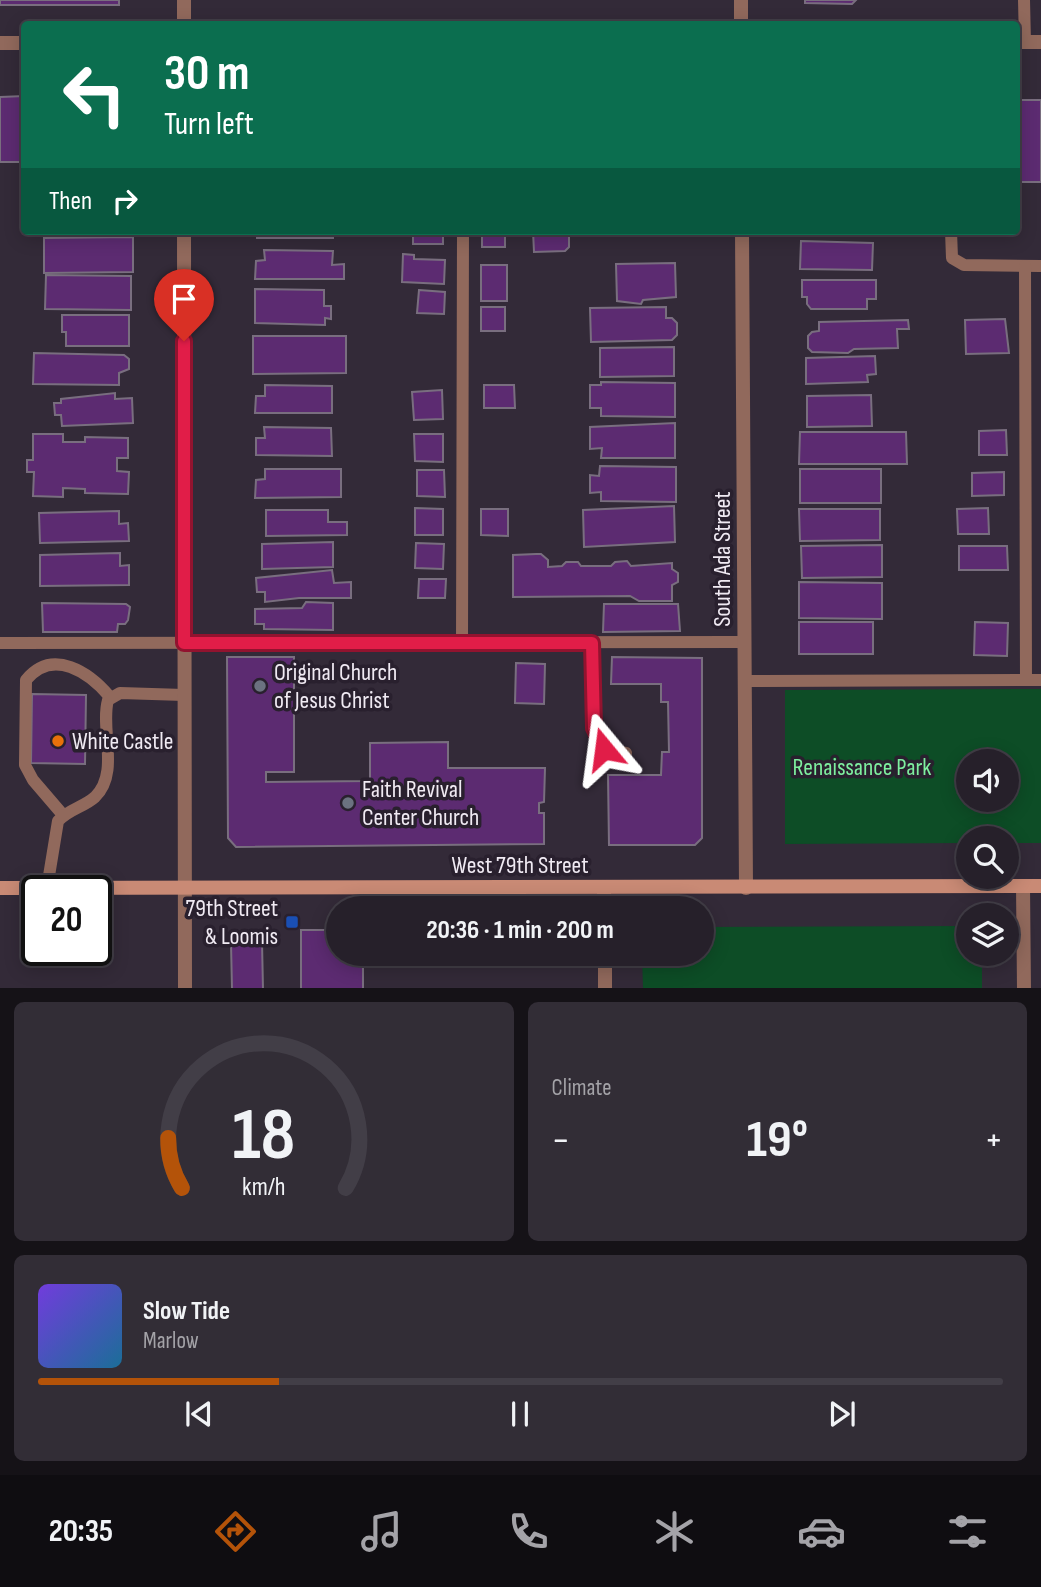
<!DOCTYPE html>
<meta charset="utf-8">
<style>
body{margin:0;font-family:"Sofia Sans Condensed",sans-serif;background:#322d36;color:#f1f3f6;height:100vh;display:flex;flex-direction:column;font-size:26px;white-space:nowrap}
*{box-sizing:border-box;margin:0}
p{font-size:23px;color:#a4a3a8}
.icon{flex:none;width:38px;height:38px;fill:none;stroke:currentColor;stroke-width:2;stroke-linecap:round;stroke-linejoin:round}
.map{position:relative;height:988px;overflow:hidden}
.side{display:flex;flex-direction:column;gap:14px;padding:14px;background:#151217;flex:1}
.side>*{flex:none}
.guide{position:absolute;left:21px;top:21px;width:999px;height:214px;border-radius:7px;box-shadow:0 4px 18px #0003,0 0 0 2px #423e47;background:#0b6e4f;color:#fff;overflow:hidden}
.controls{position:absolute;left:956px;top:749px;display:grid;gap:14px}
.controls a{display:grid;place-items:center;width:63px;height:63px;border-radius:50%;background:#26202a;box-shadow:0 4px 18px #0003,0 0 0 2px #423e47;font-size:35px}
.speed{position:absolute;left:21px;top:875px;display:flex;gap:14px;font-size:35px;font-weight:700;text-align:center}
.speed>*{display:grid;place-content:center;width:91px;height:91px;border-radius:50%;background:#26202a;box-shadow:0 4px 18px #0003,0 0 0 2px #423e47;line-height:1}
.speed .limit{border:4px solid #111;border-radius:10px;background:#fff;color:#111}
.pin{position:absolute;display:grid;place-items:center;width:60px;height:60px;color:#fff;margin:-72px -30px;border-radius:50% 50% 50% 0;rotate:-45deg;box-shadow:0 0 7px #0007}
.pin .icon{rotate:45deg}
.me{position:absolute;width:77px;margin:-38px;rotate:344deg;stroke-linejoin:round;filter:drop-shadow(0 0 5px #0008)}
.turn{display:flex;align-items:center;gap:24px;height:147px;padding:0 28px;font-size:32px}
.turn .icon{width:91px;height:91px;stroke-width:2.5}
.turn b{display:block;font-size:49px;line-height:60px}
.then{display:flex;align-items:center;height:66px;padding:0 28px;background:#0003;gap:14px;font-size:26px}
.big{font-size:52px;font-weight:700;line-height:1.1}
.side .widget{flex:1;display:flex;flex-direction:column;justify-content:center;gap:10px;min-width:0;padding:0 24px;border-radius:10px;background:#322d36}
.side .dial{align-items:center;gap:0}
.dial svg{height:182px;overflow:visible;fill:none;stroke:#423e47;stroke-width:7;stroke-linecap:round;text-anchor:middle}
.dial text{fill:#f1f3f6;stroke:none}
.song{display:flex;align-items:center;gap:21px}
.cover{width:84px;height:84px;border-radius:10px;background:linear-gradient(135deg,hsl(260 70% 55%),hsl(200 70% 35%))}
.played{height:7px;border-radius:4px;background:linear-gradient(90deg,#b45309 25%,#423e47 25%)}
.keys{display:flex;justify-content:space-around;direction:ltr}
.heat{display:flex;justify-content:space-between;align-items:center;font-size:38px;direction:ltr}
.side .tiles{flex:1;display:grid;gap:14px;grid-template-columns:1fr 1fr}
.widget:last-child{grid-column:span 2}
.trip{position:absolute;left:326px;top:896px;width:388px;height:70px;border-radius:35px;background:#26202a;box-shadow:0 4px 18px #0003,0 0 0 2px #423e47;font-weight:700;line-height:70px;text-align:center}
.tab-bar{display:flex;height:112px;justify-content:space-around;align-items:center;background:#0f0d11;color:#a4a3a8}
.tab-bar .icon{width:49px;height:49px}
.tab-bar .active{color:#b45309}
.tab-bar b{font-size:32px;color:#f1f3f6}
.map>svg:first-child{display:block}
.green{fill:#0d4d26;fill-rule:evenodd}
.building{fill:#5c2b71;stroke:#796e7f;stroke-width:2}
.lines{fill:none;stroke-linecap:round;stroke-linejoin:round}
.service{stroke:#91695c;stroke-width:12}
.minor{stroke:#91695c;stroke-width:14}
.tertiary{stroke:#91695c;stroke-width:14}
.secondary{stroke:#c98a75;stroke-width:14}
.route-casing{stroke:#92132f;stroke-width:18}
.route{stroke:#e11d48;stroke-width:12}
.worship-dot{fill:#6b7280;stroke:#29202e;stroke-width:2.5}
.food-dot{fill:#e8710a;stroke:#29202e;stroke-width:2.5}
.transit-dot{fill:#1a4fb4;stroke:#29202e;stroke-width:2.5}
.labels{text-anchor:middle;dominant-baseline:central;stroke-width:7;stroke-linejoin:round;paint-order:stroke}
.street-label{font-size:24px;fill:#f0eaf3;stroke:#29202e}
.poi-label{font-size:24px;fill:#f0eaf3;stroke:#29202e;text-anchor:start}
.park-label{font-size:24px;fill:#7eef9f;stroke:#29202e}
</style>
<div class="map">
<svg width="1041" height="989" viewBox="0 0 1041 989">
<rect width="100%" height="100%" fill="#332a38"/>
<g class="green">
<path d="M1041,689V843H1006V838H968V843L785,844V690ZM968,761H1006V800H968Z"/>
<path d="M968,926V954H982V988H643L642,954H702V927Z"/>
</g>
<g class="building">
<rect x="0" y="0" width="119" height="5"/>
<path d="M805,0H856L852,4L805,3Z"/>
<path d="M24,96V162H0V97Z"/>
<rect x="1017" y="100" width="24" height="82"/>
<rect x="257" y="231" width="76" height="7"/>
<rect x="413" y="231" width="30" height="13"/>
<rect x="482" y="231" width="23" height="16"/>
<path d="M533,231H565L569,234V247L565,251L534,252Z"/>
<path d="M802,231H866V234L802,233Z"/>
<path d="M133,237V272L44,273V238Z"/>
<path d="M801,241L873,243L872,270L800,269Z"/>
<path d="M264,250L333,251L332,265L344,264V279H255L256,261L265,260Z"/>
<path d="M403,254L414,255V259L445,260L444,284L402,282Z"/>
<path d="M675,263L676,297L643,300L641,304L617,301L616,264Z"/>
<rect x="481" y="265" width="26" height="36"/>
<path d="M46,275L131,276V310L45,309Z"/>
<path d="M802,280H876V299H867V309H811L807,304V297H802Z"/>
<path d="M255,289L324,290V306H331V319L325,318V325L255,323Z"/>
<path d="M419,290L445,292L444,314L417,313Z"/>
<rect x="481" y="307" width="24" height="24"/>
<path d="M666,307V318H672L677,323V335L672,340L591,342L590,308Z"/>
<path d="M62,315H129V346H66V332H62Z"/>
<path d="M1005,319L1009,353L966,354L965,320Z"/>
<path d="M908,320L909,329H897L898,348L854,349L848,353L812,352L808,348V336L812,332L819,331V322Z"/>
<path d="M253,336H346V373L253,374Z"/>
<path d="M674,347V376L600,377V348Z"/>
<path d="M34,353L124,355L129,359V369L119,373V385L33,384Z"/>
<path d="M875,356L876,374L867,375L868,382L806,384V358Z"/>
<path d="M601,382L675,383V417L601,416V408H590V385H601Z"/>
<path d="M265,385L332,386V413H255L256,396H265Z"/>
<path d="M484,385H514L515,408H484Z"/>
<path d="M442,390L443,419L414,420L412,392Z"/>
<path d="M115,393V399L132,398L133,423L62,426L61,415H55L54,403H61V399Z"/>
<path d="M871,395L872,426L807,427V396Z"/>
<path d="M675,423V458H601L602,448L590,449V427Z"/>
<path d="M264,427L331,428L332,456L256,455V438H265Z"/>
<path d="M1006,430L1007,455H979V431Z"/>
<path d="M800,432H906L907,464H799Z"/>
<path d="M33,434H63V442H85V437L128,438V458H117V471L129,472L128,494L85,493V489L63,488V497L33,496L34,472H27V460H33Z"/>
<path d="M414,434H443V462L415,461Z"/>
<path d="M600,466L676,467V502L601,501V492L590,493V475L599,476Z"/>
<path d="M265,469H341V497L255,498L256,480L265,479Z"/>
<rect x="800" y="469" width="81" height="34"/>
<path d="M417,470H444L445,497L417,496Z"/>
<path d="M1004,472V495L972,496V473Z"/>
<path d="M674,506L675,542L584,547L583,510Z"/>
<path d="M415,508L443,509V535H415Z"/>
<path d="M988,508L989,534H958L957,509Z"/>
<path d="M481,509H508V536L481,535Z"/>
<path d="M799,509H880V540L800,541Z"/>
<path d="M266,510H328V522H347V535L266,536Z"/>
<path d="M119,511V524L128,523L129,541L40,543L39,513Z"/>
<path d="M333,542V567L262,569V544Z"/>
<path d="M416,543L444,544L443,569L415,568Z"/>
<path d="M882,545V577L802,578L801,546Z"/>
<path d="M959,546H1007L1008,570H959Z"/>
<path d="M120,553V566L129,565V585L40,586V555Z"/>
<path d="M536,554H541L548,560V567L562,566L566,562H578L581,566H611L615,562L627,561L631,566L672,563V569L678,573V582L672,585V601H639L630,596L513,597V555Z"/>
<path d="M332,570L334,583L351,582V598H299L265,602V592H257L256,578Z"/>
<path d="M419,579H446L445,598H418Z"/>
<path d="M799,582L882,583V619L799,618Z"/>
<path d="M306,602L333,603V630L264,629V624H255V609L302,608Z"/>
<path d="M42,603L126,604L130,607L128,620L125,624H118L117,632H43Z"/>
<path d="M604,604H678L680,631L603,632Z"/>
<rect x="799" y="622" width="74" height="32"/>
<path d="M975,622L1008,623L1007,656L974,655Z"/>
<path d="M227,657H294V772H266V782L370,781V743L448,742V768H545L544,802L539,803V813H544V844L236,847L228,838Z"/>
<path d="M612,657L702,658V838L695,845H609L608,775H661L662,752H669L668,702H661V684H611Z"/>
<path d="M516,663L545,664L544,704L515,703Z"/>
<path d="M32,694L86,695L85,764L31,763Z"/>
<path d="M301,930H338V954H363V989H301Z"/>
<path d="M262,942L263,989H232L231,943Z"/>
</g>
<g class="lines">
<g class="service">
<path d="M1024,0L1025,42"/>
<path d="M951,231L952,258L964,265L1041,266"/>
<path d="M1025,266L1026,680"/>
<path d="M0,643L745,642"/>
<path d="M462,643L463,231"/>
<path d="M592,643L594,728L604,749L626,753"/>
<path d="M745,681L1041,680"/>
<path d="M63,815L33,780L25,765L26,680C53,647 90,673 110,697"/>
<path d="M47,888L58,821C69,809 84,807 95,797C120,773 100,729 108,700L120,693L184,695"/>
</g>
<g class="minor">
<path d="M741,0V24"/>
<path d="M1017,42H1041"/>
<path d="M0,43H24"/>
<path d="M742,231L746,888"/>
<path d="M1023,886L1024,989"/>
<path d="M604,888V908"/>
<path d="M605,954V989"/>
</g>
<g class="tertiary">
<path d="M184,0V24"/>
<path d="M184,231L185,989"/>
</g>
<path class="secondary" d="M0,888L1041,886"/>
</g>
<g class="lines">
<g class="route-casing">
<path id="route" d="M184,341V643H592L594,728L604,749"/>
</g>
<use href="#route" class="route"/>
</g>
<g class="worship-dot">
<circle cx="260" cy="686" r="7"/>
<circle cx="348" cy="803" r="7"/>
</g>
<circle class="food-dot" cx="58" cy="741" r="7"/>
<rect class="transit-dot" x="285" y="915" width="14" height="14" rx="3.5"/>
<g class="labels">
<g class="street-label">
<text transform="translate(722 559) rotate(-90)">South Ada Street</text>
<text x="520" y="865">West 79th Street</text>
</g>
<g class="poi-label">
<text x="274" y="672">Original Church<tspan x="274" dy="28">of Jesus Christ</tspan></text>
<text x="72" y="741">White Castle</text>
<text x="362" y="789">Faith Revival<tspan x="362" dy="28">Center Church</tspan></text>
<text x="278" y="908" text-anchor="end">79th Street<tspan x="278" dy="28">&amp; Loomis</tspan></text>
</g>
<g class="park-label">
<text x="862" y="767">Renaissance Park</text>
</g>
</g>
</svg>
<div class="controls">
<a><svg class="icon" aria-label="sound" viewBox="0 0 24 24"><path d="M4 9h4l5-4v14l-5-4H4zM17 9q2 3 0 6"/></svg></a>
<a><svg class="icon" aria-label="search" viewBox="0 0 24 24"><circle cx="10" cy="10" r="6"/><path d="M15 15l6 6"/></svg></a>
<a><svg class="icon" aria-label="layers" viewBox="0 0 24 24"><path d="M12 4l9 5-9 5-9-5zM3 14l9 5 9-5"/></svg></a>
</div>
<div class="speed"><div class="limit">20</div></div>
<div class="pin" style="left:184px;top:341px;background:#d93025"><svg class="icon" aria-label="arrive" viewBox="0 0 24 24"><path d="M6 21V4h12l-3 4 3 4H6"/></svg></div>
<svg class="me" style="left:604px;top:749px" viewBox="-20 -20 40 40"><path d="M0-17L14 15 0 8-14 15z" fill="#e11d48" stroke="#fff" stroke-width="4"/></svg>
<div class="trip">20:36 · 1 min · 200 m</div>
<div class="guide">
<div class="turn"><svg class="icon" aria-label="left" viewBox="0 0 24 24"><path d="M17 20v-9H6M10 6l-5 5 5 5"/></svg><div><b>30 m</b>Turn left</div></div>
<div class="then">Then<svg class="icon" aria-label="right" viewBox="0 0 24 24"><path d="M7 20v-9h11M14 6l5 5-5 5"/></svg></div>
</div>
</div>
<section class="side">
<div class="tiles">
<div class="widget dial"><svg viewBox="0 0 100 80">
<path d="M14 69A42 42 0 1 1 86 69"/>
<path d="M14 69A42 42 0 0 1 8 47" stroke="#b45309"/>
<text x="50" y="56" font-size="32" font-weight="700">18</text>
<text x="50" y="72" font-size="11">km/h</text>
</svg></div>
<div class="widget"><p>Climate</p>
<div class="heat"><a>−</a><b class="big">19°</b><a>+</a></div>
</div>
<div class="widget">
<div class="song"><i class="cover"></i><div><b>Slow Tide</b><p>Marlow</p></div></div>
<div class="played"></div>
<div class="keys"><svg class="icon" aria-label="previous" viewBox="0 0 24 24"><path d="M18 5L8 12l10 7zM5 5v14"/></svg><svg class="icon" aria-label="pause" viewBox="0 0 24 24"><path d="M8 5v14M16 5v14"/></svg><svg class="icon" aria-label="next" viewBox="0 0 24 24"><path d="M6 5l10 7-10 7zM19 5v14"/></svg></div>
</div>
</div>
</section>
<nav class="tab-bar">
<b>20:35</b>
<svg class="icon active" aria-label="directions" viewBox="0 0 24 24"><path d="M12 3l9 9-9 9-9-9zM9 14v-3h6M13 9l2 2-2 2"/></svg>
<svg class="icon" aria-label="music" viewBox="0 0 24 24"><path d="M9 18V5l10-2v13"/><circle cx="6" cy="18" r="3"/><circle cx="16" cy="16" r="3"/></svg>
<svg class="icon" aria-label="phone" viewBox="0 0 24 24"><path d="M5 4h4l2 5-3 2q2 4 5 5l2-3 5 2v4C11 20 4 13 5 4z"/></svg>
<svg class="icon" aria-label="climate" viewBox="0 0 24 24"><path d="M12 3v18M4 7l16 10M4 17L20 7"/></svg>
<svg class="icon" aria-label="car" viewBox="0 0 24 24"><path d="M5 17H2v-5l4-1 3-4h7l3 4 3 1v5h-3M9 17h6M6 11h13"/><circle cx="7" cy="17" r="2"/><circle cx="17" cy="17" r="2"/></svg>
<svg class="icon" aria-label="filters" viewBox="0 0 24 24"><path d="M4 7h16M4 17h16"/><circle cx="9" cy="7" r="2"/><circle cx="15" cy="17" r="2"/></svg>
</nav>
